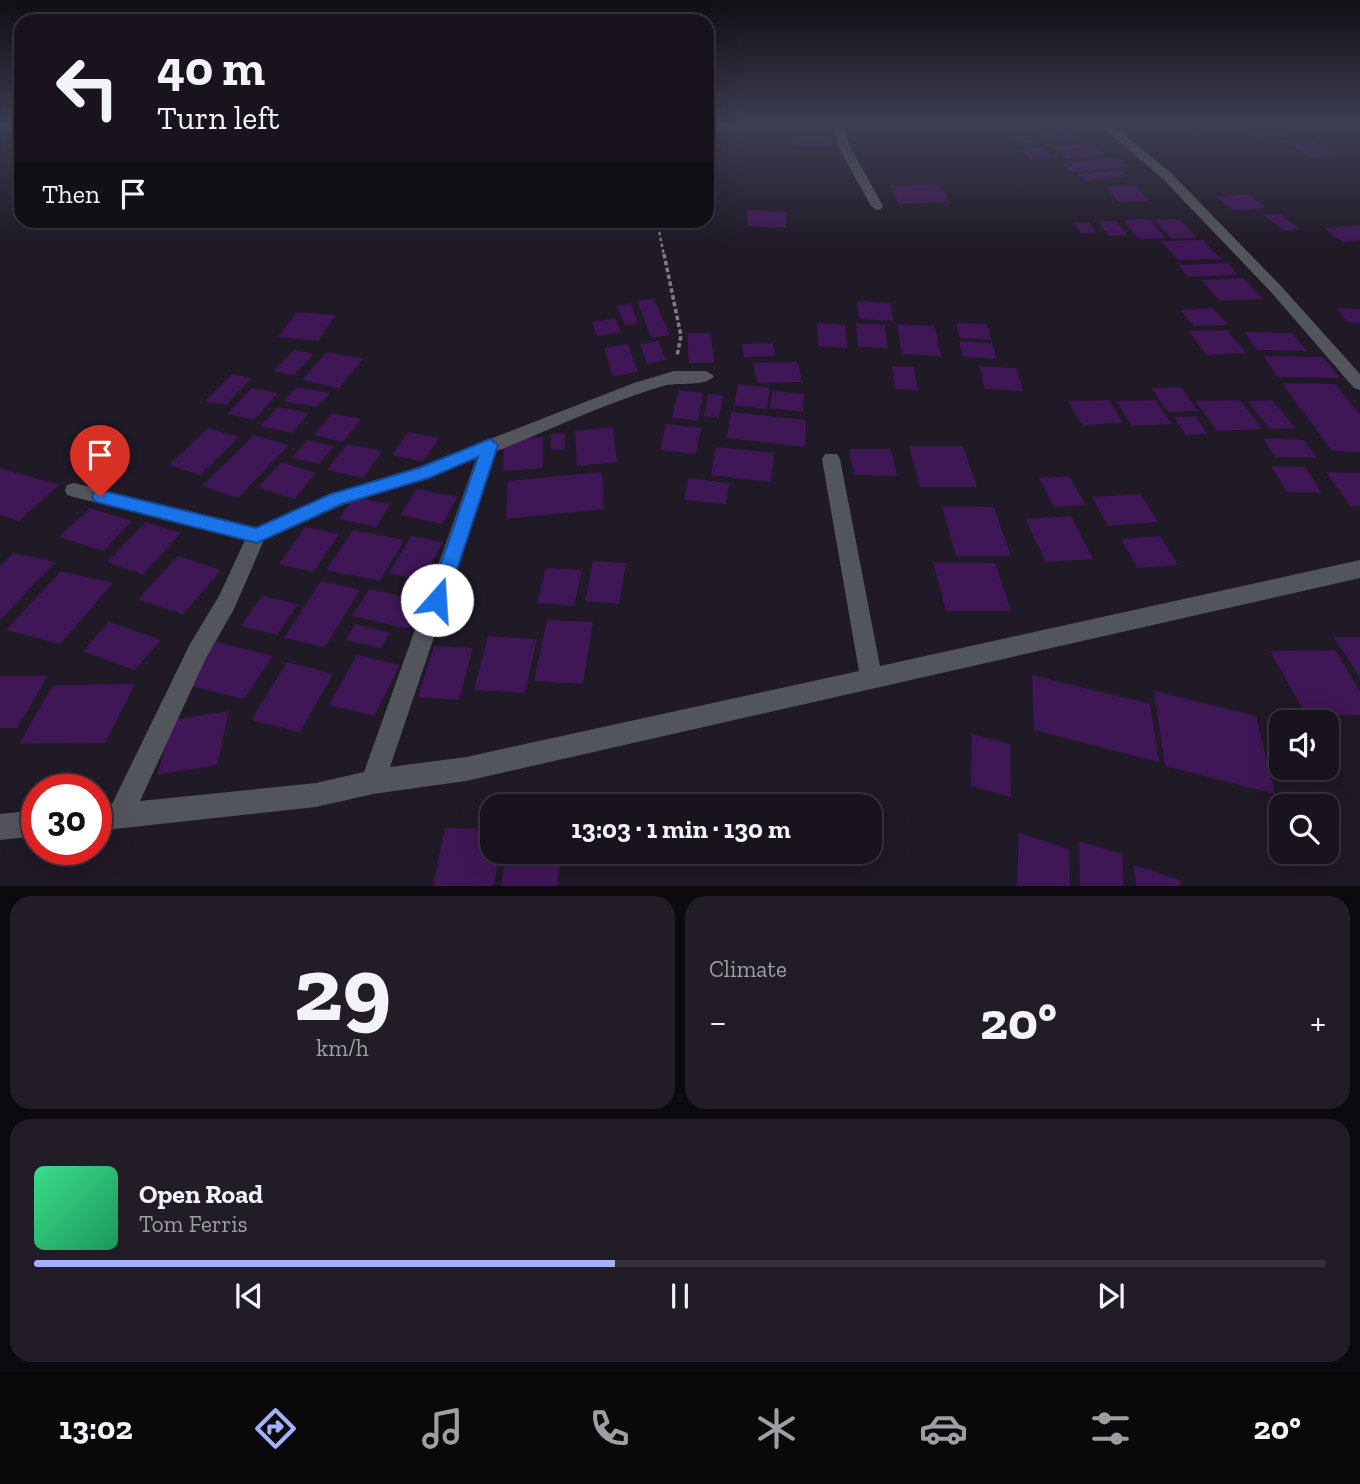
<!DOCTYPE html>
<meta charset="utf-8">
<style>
body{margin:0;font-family:"Zilla Slab",serif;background:#211c25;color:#f1f3f6;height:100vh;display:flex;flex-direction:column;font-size:26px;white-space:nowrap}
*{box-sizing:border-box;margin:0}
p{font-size:23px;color:#9f9ea3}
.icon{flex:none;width:38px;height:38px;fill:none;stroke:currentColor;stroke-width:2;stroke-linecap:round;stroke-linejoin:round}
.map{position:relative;height:886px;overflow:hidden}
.drawer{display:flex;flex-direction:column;gap:10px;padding:10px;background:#0d0a0f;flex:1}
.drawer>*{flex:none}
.top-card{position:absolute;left:14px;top:14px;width:700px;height:214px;border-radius:21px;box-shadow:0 7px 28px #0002,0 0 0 2px #36323b;background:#18131c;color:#f1f3f6;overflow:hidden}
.fabs{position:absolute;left:1269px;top:710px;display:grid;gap:14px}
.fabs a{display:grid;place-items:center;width:70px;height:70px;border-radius:14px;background:#18131c;box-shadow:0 7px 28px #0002,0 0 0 2px #36323b;font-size:35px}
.speed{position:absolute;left:21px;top:774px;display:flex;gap:14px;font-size:35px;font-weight:700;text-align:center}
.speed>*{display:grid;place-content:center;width:91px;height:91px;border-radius:50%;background:#18131c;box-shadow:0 7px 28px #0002,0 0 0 2px #36323b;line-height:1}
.speed .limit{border:10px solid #d22;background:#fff;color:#111}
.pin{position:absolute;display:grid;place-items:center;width:60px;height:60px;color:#fff;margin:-72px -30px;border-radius:50% 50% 50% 0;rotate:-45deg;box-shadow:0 0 7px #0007}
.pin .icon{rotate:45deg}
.me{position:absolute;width:77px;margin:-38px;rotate:19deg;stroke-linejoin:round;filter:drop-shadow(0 0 5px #0008)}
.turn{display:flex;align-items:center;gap:24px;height:147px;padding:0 28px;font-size:32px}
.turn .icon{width:91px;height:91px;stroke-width:2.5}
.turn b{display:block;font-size:49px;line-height:60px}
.then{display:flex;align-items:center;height:66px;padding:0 28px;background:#0003;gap:14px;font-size:26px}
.big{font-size:52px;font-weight:700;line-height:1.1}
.drawer .card{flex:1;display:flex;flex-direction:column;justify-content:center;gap:10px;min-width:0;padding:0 24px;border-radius:21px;background:#211c25}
.drawer .dial{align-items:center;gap:0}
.dial b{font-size:91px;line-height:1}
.song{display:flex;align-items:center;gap:21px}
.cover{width:84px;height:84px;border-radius:10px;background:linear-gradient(135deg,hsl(150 70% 55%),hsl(150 70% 35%))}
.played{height:7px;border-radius:4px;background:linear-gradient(90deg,#a5b1fc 45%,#36323b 45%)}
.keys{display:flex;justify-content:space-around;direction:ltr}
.heat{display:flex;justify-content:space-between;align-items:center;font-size:38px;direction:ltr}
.drawer .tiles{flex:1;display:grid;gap:10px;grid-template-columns:1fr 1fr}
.card:last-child{grid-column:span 2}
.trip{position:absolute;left:480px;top:794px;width:402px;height:70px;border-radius:21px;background:#18131c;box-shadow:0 7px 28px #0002,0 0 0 2px #36323b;font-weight:700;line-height:70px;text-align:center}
.menu{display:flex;height:112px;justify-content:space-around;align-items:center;background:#0a080b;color:#9f9ea3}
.menu .icon{width:49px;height:49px}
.menu .on{color:#a5b1fc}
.menu b{font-size:32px;color:#f1f3f6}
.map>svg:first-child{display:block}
.building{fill:#3f1656}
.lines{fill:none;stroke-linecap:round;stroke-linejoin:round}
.path-far1{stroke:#817b86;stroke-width:2.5;stroke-dasharray:3.5 2.5;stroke-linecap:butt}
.path{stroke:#817b86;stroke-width:3.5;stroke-dasharray:4.5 2.5;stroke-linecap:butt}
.street{fill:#53555c;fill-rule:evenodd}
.route{fill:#1a73e8;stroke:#114b97;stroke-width:2}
</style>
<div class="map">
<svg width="1360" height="886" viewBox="0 0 1360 886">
<rect width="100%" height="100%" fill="#201926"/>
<g class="building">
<path d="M1165,125H1198L1208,132L1179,135Z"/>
<path d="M1275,125L1294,137L1258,140L1240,129Z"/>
<path d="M1067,129L1080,140L1052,143L1039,133Z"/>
<path d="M793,133H829L833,147H796Z"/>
<path d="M1024,134L1033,143L1019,144L1010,136Z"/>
<path d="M1314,141L1339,157L1314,159L1289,144Z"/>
<path d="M1090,143L1105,155L1067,159L1053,147Z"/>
<path d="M1042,147L1053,157L1031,160L1020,150Z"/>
<path d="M1117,157L1129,166L1073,173L1062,163Z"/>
<path d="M1119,170L1128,176L1085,181L1077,174Z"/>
<path d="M940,184L950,202L899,204L890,186Z"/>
<path d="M1135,185L1150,201L1119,202L1105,186Z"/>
<path d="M1249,194L1267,208L1234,211L1217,197Z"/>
<path d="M748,210L786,212V228L747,226Z"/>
<path d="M1279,214L1300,229L1284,231L1263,215Z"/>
<path d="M1149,219L1166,238L1139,239L1123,220Z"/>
<path d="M1179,219L1197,238H1171L1154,220Z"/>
<path d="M1097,221H1115L1128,235L1109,236Z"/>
<path d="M1089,222L1097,233H1081L1073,223Z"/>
<path d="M1360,225V240L1342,242L1324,228Z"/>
<path d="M1203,240L1221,259L1178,260L1161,241Z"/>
<path d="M1227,263L1238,275L1188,277L1178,265Z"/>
<path d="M1243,278L1263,299L1220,301L1201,280Z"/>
<path d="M654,299L670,335L651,338L637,301Z"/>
<path d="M857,301L891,303L893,321L859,319Z"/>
<path d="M631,303L638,323L625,326L617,306Z"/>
<path d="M1213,308L1228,325L1194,326L1180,310Z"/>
<path d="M1336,308L1360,309V323L1347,322Z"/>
<path d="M297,312L336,315L318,341L278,337Z"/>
<path d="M615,318L621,332L597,336L592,322Z"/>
<path d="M817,323L845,325L847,348L818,346Z"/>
<path d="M856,323L885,325L888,348L858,347Z"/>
<path d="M956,323L987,324L992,340L960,338Z"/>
<path d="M897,324L935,326L941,356L902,354Z"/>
<path d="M1226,330L1247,353L1207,355L1188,331Z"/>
<path d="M1244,332L1292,333L1307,351L1257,350Z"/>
<path d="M687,333H711L714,363H689Z"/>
<path d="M658,341L666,360L647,364L640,344Z"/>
<path d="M959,341L992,343L997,359L963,357Z"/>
<path d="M773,343L775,356L744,357L742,344Z"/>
<path d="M628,344L638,372L613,376L604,348Z"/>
<path d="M294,350L314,354L294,375L274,371Z"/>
<path d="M327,352L363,359L339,388L302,380Z"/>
<path d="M1263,356L1323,357L1340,378L1278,377Z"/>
<path d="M798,362L802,382L757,383L753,363Z"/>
<path d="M892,366L914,367L918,390L895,389Z"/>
<path d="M979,366L1016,368L1023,391L985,389Z"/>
<path d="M232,374L252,378L226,405L205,401Z"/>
<path d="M1282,383L1335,384L1360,415V452L1332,451Z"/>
<path d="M738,384L770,388L767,409L734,405Z"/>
<path d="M297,387L330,393L317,407L284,401Z"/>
<path d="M1181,387L1198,411L1168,412L1151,388Z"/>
<path d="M252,388L278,393L254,420L227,414Z"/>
<path d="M678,390L703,393L698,421L672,418Z"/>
<path d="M772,391L804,394L803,412L770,408Z"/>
<path d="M708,394L723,395L719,418L704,416Z"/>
<path d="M1109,400L1123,423L1082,425L1068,401Z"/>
<path d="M1155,400L1172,424L1132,426L1116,401Z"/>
<path d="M1240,400L1263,429L1217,431L1195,401Z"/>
<path d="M1272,400L1296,428L1270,429L1247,401Z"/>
<path d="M278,407L309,413L292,433L260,426Z"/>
<path d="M731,412L806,420L805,447L727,438Z"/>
<path d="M332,413L361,419L343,442L314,435Z"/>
<path d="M1195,416L1208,434L1186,435L1174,417Z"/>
<path d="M666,424L701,428L696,454L660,450Z"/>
<path d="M613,427L617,462L577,466L575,431Z"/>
<path d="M208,428L239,437L200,475L169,465Z"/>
<path d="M408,432L439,438L423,462L392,455Z"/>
<path d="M565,433V449L551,450V434Z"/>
<path d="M254,435L289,445L238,498L202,486Z"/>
<path d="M543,437V468L503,471L504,440Z"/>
<path d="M1263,438L1304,440L1317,458L1275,457Z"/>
<path d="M307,440L334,446L319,464L292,458Z"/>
<path d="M347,444L382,451L363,478L327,470Z"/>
<path d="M909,446H963L977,487H920Z"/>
<path d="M716,447L774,453L771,482L711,475Z"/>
<path d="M849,449H891L897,476L854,475Z"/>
<path d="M281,462L316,473L294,499L258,487Z"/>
<path d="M1271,466L1305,467L1322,493L1287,492Z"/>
<path d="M0,468L59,485L19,521L0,515Z"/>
<path d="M602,472L604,509L506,519L508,481Z"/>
<path d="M1326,472L1360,473V506H1350Z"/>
<path d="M1069,476L1086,505L1054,507L1039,478Z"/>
<path d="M688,478L729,483L726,504L684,500Z"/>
<path d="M417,489L458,497L442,524L400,515Z"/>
<path d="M1140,494L1158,522L1108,526L1092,497Z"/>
<path d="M354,497L390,504L376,527L339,519Z"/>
<path d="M942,506L994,507L1011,556H956Z"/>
<path d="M90,508L132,521L103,551L59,537Z"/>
<path d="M1071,516L1093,559L1046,562L1025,519Z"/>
<path d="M146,522L181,533L143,574L107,562Z"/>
<path d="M305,527L339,534L313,572L279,564Z"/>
<path d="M353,530L404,540L380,581L326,570Z"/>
<path d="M411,536L443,542L421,581L389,573Z"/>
<path d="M1160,536L1178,565L1138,568L1121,539Z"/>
<path d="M14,553L55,562L0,620V566Z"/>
<path d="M178,556L221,570L183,614L138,599Z"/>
<path d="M593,561L626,563L619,604L585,601Z"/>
<path d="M933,562L995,563L1011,611H946Z"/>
<path d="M546,568L582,570L574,606L537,603Z"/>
<path d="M61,571L113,583L60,644L6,630Z"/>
<path d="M321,581L360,590L325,647L284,638Z"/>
<path d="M369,589L425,601L409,629L352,616Z"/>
<path d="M262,596L298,604L277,635L241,626Z"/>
<path d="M547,620L593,622L583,684L534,681Z"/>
<path d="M109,622L161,640L134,670L83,651Z"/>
<path d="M355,624L390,633L381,648L346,640Z"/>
<path d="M488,636L537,639L525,693L474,690Z"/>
<path d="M1334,637H1360V678Z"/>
<path d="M216,642L273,656L244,699L186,685Z"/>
<path d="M434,646L473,648L459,700L418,697Z"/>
<path d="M1335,650L1360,691V715L1307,716L1270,651Z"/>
<path d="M357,655L400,665L374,716L329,705Z"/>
<path d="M287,662L333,674L300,732L251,720Z"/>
<path d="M1032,675L1150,704L1159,762L1034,730Z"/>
<path d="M0,676H48L17,728H0Z"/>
<path d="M135,684L105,743L19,744L53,685Z"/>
<path d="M1154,691L1256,716L1275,794L1165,766Z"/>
<path d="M229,711L217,765L157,775L173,720Z"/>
<path d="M972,734L1010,744L1011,797L971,786Z"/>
<path d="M445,828L492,829V852H499L494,886H433Z"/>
<path d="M1019,833L1069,849L1070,886H1017Z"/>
<path d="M1079,841L1122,854L1124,886H1080Z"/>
<path d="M506,852H561L557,886H501Z"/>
<path d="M1134,865L1180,880L1181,886H1136Z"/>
</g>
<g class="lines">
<path class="path-far1" d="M657,220L664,256"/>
<path class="path" d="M664,254L681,336L677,356"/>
<g class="street">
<path d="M831,125H841L852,150L883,206L881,209L877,210L871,206L840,150Z"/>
<path d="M1101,125H1112L1171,173L1281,286L1360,374V390L1354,388L1271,292L1163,179Z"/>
<path d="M674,371H706L714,376C706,387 677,382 663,386C606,403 552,429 497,451L390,767L466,757L859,671L822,459L825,454H837L840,459L880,666L1360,560V578L466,781L373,794L316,807L96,831V805L112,804L190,644L219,596L245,540L74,497L67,495L65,490L67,485L74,483L256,527L330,494L418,467L634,383ZM476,459L364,772L316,783L140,801L206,658L234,609L264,540L343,505L429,478Z"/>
<path d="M37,810V836L0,840V814Z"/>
</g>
</g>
<linearGradient id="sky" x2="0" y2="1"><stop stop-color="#120e15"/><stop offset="0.5" stop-color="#3c3e52"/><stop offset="1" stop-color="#3c3e52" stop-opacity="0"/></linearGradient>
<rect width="1360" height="249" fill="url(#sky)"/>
<path class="route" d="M490,439L498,445L447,600L444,606L437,609L431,606L428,600L478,457L429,478L342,504L257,543L100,503L94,501L92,497L94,492L100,490L256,528L331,494L419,468Z"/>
</svg>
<div class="fabs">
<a><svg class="icon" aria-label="sound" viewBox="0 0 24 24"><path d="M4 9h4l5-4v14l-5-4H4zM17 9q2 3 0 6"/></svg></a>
<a><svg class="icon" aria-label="search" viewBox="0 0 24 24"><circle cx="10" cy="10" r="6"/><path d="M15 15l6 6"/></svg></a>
</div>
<div class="speed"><div class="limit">30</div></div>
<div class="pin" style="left:100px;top:497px;background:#d93025"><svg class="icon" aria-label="arrive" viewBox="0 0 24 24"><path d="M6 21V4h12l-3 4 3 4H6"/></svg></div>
<svg class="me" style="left:437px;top:600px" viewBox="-20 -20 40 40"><circle r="19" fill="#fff"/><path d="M0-13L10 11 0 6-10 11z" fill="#1a73e8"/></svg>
<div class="trip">13:03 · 1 min · 130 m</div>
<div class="top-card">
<div class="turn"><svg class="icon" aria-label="left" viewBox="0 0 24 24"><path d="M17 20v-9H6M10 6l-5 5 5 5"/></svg><div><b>40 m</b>Turn left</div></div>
<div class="then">Then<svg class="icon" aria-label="arrive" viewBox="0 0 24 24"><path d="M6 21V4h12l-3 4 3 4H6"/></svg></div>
</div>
</div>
<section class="drawer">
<div class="tiles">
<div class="card dial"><b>29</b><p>km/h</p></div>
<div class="card"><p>Climate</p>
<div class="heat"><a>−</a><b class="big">20°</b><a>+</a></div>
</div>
<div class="card">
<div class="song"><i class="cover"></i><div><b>Open Road</b><p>Tom Ferris</p></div></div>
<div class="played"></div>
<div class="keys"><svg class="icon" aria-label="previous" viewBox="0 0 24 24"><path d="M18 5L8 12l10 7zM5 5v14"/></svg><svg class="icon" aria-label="pause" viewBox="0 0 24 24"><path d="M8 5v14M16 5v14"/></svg><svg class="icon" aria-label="next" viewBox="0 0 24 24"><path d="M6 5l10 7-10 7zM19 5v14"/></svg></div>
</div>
</div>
</section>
<nav class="menu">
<b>13:02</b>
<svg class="icon on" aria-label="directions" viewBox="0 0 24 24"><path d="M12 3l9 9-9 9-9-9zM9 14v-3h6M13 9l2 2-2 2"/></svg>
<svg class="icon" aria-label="music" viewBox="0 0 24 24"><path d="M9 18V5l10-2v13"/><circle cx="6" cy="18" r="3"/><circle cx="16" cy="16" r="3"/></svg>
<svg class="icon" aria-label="phone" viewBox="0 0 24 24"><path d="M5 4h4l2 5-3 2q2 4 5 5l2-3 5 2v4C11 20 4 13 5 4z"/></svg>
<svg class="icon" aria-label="climate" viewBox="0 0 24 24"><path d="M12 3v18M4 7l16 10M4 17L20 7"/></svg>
<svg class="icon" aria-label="car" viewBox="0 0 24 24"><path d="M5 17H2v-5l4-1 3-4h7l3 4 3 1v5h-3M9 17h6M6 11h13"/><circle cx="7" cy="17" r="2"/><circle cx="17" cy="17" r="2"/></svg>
<svg class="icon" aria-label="filters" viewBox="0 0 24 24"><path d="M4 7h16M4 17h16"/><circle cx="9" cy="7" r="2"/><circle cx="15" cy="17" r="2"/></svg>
<b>20°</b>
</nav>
